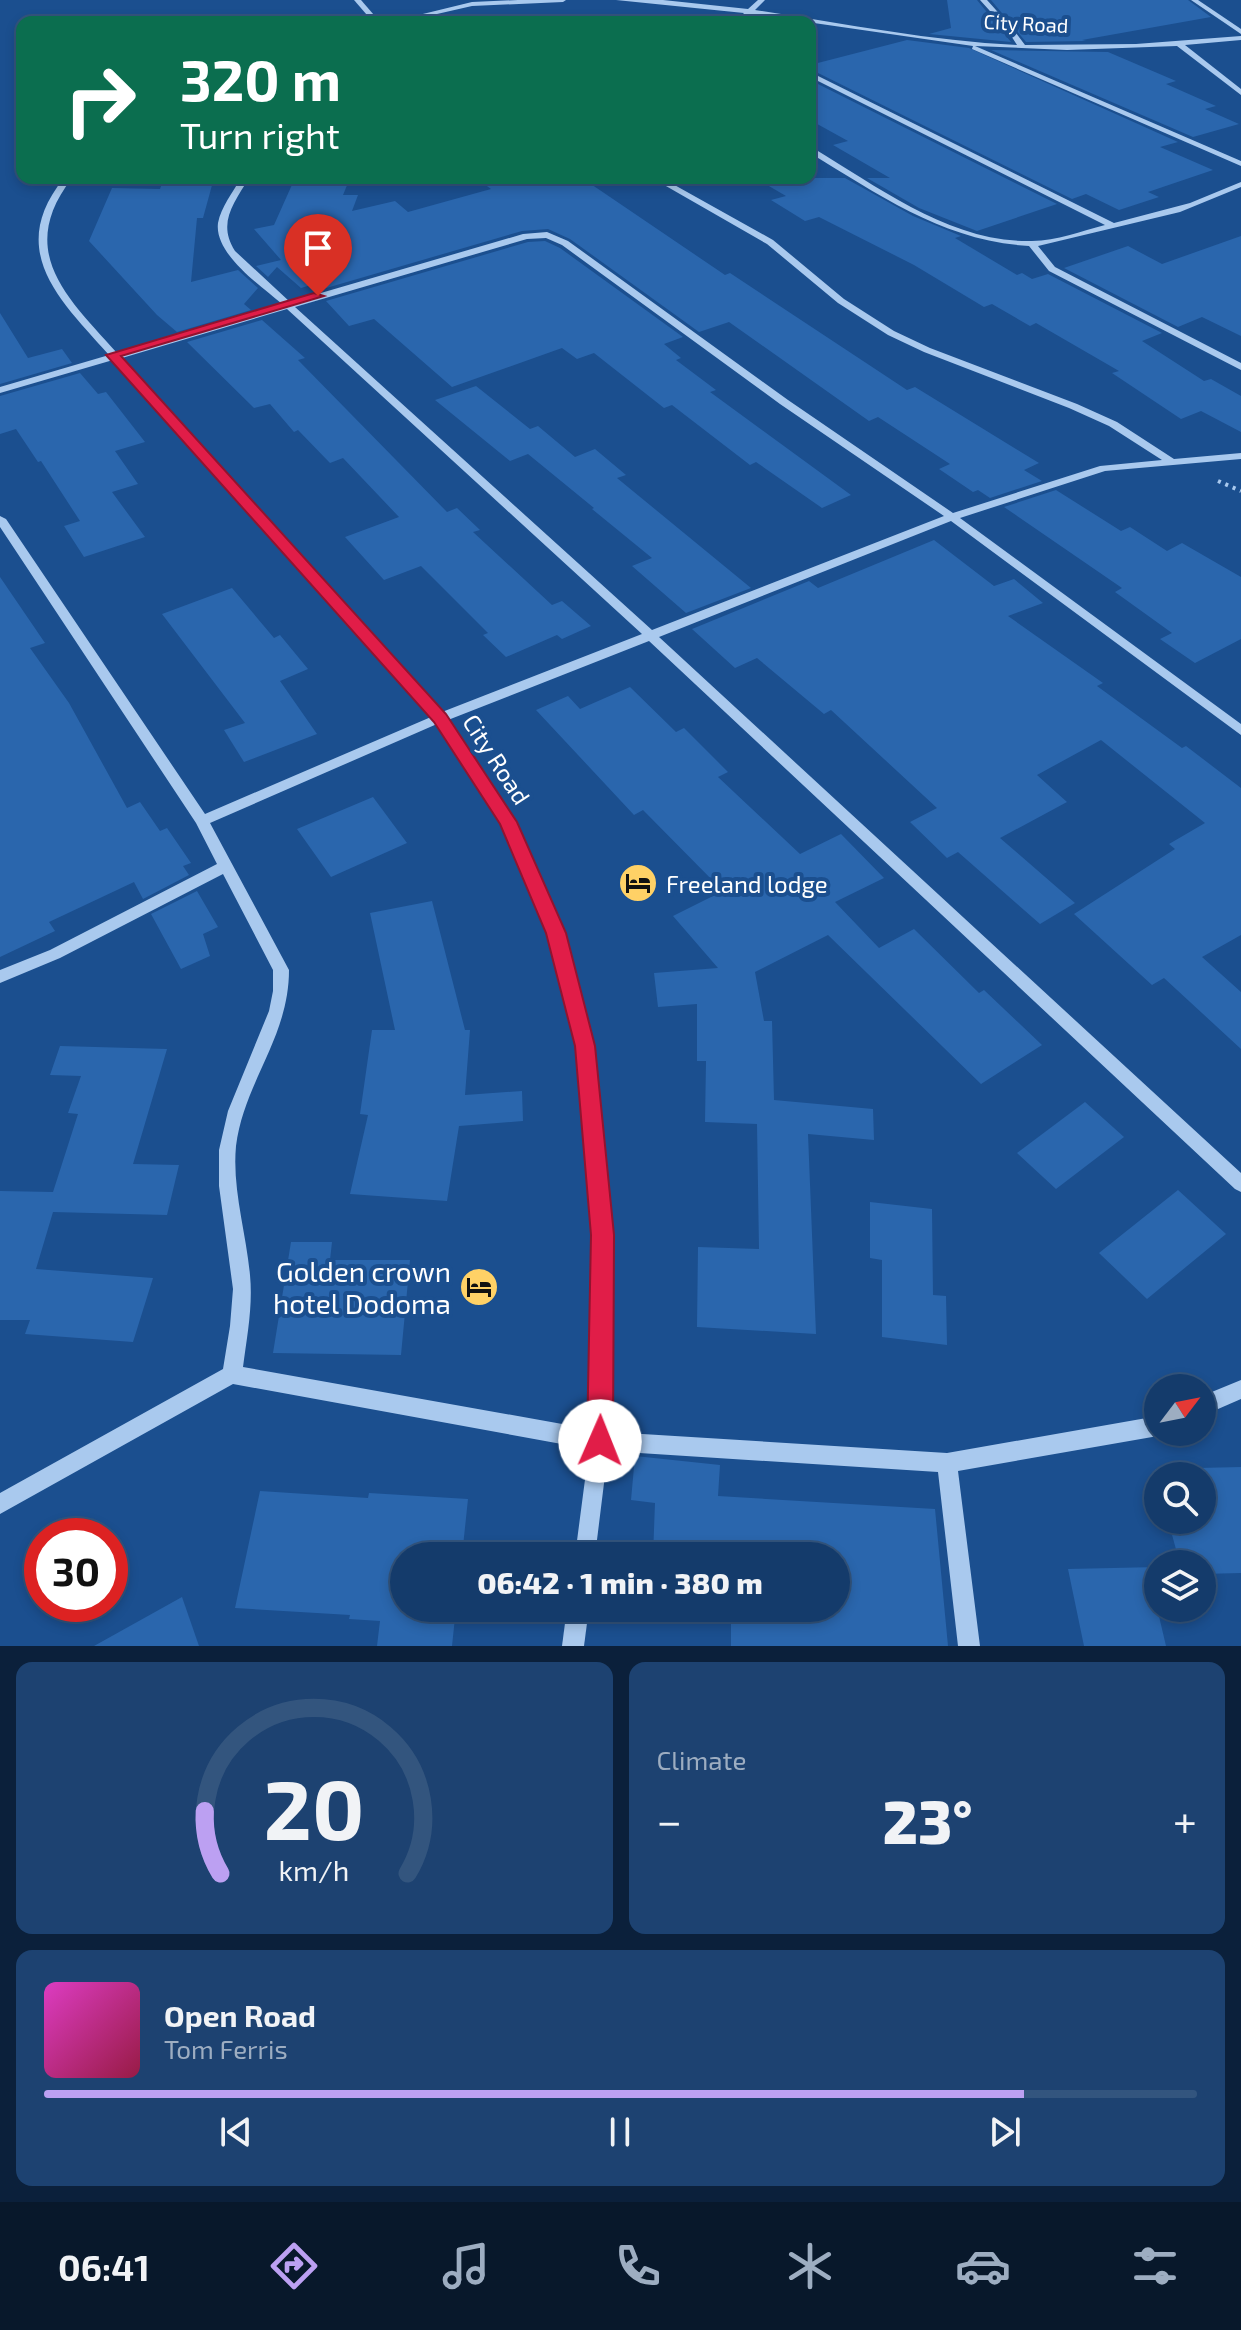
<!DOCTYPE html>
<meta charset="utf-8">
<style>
body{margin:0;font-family:"Exo 2",sans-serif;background:#1d4271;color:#f1f3f6;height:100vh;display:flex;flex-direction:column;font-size:30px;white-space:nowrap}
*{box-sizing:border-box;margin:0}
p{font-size:26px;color:#9dadc1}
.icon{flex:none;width:44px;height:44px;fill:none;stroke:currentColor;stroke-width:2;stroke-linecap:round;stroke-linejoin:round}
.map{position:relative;height:1646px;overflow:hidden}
.drawer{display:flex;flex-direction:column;gap:16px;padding:16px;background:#0b203b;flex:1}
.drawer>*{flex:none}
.top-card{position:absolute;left:16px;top:16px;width:800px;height:168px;border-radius:16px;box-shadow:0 4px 12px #0003,0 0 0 2px #33557e;background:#0b6e4f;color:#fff;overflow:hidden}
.needle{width:52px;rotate:58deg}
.tools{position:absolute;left:1144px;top:1374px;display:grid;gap:16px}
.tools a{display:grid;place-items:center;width:72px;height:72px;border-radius:50%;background:#143b6b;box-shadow:0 4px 12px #0003,0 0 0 2px #33557e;font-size:40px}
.speed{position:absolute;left:24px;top:1518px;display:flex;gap:16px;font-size:40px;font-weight:700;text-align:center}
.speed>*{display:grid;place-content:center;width:104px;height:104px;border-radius:50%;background:#143b6b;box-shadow:0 4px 12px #0003,0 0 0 2px #33557e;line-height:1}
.speed .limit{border:12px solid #d22;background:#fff;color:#111}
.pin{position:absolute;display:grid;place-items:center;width:68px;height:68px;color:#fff;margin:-82px -34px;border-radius:50% 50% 50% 0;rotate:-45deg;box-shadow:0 0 8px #0007}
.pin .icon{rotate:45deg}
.me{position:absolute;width:88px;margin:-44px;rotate:1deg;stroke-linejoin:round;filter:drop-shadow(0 0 6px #0008)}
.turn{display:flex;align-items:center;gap:28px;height:168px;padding:0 32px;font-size:36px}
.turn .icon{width:104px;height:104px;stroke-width:2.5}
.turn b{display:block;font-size:56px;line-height:68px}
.big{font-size:60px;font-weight:800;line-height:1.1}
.drawer .widget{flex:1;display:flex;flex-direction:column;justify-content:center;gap:12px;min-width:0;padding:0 28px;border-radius:16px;background:#1d4271}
.drawer .dial{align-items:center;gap:0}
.dial svg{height:208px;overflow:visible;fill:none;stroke:#33557e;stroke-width:7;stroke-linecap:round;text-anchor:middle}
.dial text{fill:#f1f3f6;stroke:none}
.song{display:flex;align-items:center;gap:24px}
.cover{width:96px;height:96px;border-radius:12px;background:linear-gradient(135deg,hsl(310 70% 55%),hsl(340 70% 35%))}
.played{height:8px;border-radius:4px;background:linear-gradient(90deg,#bca0f2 85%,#33557e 85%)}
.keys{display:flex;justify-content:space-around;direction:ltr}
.heat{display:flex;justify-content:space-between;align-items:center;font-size:44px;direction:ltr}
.drawer .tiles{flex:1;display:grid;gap:16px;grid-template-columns:1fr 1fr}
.widget:last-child{grid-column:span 2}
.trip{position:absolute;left:390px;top:1542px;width:460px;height:80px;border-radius:40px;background:#143b6b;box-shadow:0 4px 12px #0003,0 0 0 2px #33557e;font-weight:800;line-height:80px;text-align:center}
.menu{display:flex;height:128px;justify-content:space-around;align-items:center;background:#08182b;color:#9dadc1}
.menu .icon{width:56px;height:56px}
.menu .current{color:#bca0f2}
.menu b{font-size:36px;color:#f1f3f6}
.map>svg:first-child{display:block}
.building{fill:#2a66ad}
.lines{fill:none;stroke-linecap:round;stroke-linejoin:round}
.path{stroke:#a9c9ee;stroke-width:4;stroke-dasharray:3 5;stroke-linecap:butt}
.minor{fill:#a9c9ee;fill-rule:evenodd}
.route{fill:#e11d48;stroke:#92132f;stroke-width:2}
.labels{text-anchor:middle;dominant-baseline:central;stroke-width:8;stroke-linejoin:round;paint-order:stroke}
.far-street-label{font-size:20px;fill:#fff;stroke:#1b4f8f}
.street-label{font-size:24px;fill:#fff;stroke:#1b4f8f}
.poi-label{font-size:24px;fill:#fff;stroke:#1b4f8f;text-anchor:start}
.near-poi-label{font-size:28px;fill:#fff;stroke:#1b4f8f;text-anchor:end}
</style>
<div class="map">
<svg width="1241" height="1646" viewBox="0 0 1241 1646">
<rect width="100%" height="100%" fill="#1b4f8f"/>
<g class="building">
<path d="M947,0H977L1011,42L929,34L951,28Z"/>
<path d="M991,0H1188L1211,17L1082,40L1086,41L1026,42Z"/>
<path d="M907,40L969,48L1178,142L1160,147L1213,170L1148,192L1159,197L1119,210L1086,194L1072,199L810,69V65Z"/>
<path d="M991,50L1108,52L1176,81L1166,84L1216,106L1205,109L1239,124L1193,137Z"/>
<path d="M810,80L1057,204L977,231L919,208L867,178H890L833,145L848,141L810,120Z"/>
<path d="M164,178H214L203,218H197L191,282L238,270L258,288L244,304L251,310L177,332L157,315L89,241L112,188L160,189Z"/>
<path d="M295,178H350L343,195H358L352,211L395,201L408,212L491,189L476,178H582L725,275L730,273L907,390L915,387L1039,463L1024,470L1042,481L990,498L978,490L973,492L939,469L950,464L878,417L869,421L729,322L699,332L570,239L548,229L522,231L316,291L311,285L301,288L277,267L268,277L256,266L281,260L254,229L274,225Z"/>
<path d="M755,178H845L913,216L961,236L955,238L1017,275L1022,273L1032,279L1048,274L1162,333L1142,341L1204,381L1211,379L1241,396V432L1201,411L1181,419L1112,373L1119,371L1036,323L1030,326L992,304L984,307L914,265L819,217L805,221L771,200L786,196Z"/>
<path d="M1241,236V336L1202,317L1178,327L1064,268L1128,246L1162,264Z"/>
<path d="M545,241L560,248L683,337L664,344L681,358L676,360L716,390L710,392L851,495L822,508L756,462L750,465L672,405L664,408L594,353L577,359L562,348L452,387L374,319L349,326L326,301L528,242Z"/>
<path d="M0,313L28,358L62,349L72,363L0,384Z"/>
<path d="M262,320L305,358L298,360L447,512L457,508L480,530L473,532L552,605L562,601L591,626L562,639L557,635L506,657L483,635L488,633L421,566L384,580L345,537L399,517L343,458L330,463L298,430L294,432L270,404L254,408L187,342Z"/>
<path d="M80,373L98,394L106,392L145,442L115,451L138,484L112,492L145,537L84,557L64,526L80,521L41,461L38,462L16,429L0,434V396Z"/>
<path d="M476,386L530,429L538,426L575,457L595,449L626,475L617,478L751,588L686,613L632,566L652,558L592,509L594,508L528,454L510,461L435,400Z"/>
<path d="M1056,490L1121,531L1130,527L1167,551L1182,543L1241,577V639L1195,663L1160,639L1172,633L1115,592L1122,588L1004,507Z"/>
<path d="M934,540L994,586L1014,579L1043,603L1008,616L1103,683L1097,686L1182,748L1186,746L1241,788V935L1202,957L1241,992V1049L1164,978L1152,985L1074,914L1175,849L1169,844L1205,823L1101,740L1037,775L1067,802L1000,838L1075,903L1040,924L958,852L947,858L910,822L937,808L831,710L824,714L757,658L735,668L692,629L809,581L818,588Z"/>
<path d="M0,577L45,643L30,648L69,703L127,808L140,802L160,831L167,828L191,863L183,866L189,875L143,899L134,882L49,922L55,931L0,957Z"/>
<path d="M232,588L274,638L280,635L308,669L280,681L317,734L244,762L224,730L245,723L162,614Z"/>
<path d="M630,687L676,732L684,728L728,772L718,777L800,854L841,834L884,878L835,902L879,948L914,929L979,993L984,990L1042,1045L981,1084L828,935L755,972L764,1021H772L774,1100L873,1109L874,1140L808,1134L816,1334L697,1327L698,1247L759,1249L757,1124L705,1122L706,1061H697V1004L658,1007L654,973L718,968L673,916L723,891L643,810L634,815L536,710L568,696L580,709Z"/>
<path d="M373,797L407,843L331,877L297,829Z"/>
<path d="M197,891L218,927L203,934L210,956L181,969L151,914Z"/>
<path d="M432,901L465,1030H470L465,1095L522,1091L523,1121L459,1126L447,1201L350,1194L368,1115L360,1114L372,1030H395L370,913Z"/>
<path d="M60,1046L167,1049L133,1164L179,1165L167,1215L53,1212L36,1269L153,1278L133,1342L25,1334L30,1320H0V1191L53,1192L78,1114L68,1113L81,1076L50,1075Z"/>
<path d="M1085,1102L1124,1137L1056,1189L1017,1153Z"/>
<path d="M1178,1190L1226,1234L1147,1299L1099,1253Z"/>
<path d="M870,1202L932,1209L933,1295L946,1296L947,1345L882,1337V1260L870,1258Z"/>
<path d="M291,1242H332L330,1260H410L401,1355L273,1353Z"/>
<path d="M635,1456L720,1465L718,1496L935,1509L948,1646H731V1608H836V1556H653L655,1503L631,1500Z"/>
<path d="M1241,1467V1573L1202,1574V1564H1180L1168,1520H1202V1476H1158V1481L1155,1469Z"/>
<path d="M260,1491L368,1498L369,1493L468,1499L462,1556H404V1608H456L452,1646H377L380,1621L349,1619L350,1615L235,1608Z"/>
<path d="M1158,1567V1612L1166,1646H1084L1068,1569Z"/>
<path d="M182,1597L199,1646H94Z"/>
</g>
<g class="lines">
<path class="path" d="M1218,481L1241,491"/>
<g class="minor">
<path d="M354,0H361L380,22H373Z"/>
<path d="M518,0H566L563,2L472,6L402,22H390L472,2Z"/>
<path d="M616,0H663L748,9L758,0H765L755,10C842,23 929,41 1017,45L1008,31L980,0H987L1013,29L1025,45L1136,44L1241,36V40L1185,45L1241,89V95L1177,46L1067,50L975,46L1241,161V166L972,49L973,46L751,14L742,22H735L744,13Z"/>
<path d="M1191,0H1198L1241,29V34Z"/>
<path d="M810,72L1114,223L1190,203L1241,182V187L1180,212L1038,246L1055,267L1241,363V370L1049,271L1029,246C944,241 881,196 810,153V148H813C880,188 951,243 1032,241C1057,241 1081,231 1105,225L810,77Z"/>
<path d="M64,178H72C15,252 68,298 117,353L282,304C261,286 214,254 218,223C221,207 233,192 241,178H249C234,203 217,223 235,251L290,302L523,234L547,232L568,241L788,400L953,513L1100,466L1162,460L1109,426L1069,408L924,352L888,335L838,303L767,244L652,178H662L773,240L844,299L894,331L930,348L1077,404L1117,422L1174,459L1241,453V459L1105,471L960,518L1241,724V735L951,521L659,637L1241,1173V1192L1235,1189L649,641L448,720L515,822L563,933L593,1046L611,1235L610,1432L947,1453L1158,1416V1432H1165L1158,1436L958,1471L980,1646H958L938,1472L608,1451L595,1556H575L589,1449L233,1384L0,1514V1493L223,1369L230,1326L233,1289L219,1186V1150L228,1111L269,1011L273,991V970L223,874L60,958L0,983V970L50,950L217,864L196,823L0,527V516L6,519L205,814L431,717L113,360L0,393V387L109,355C61,301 5,251 64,178ZM546,238L562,245L780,404L944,516L652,630L295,307L527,239ZM287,309L642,634L442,712L122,358ZM437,724L501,823L549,933L577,1046L593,1235L590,1429L243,1367C247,1336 253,1306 250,1275C246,1232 232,1189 236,1146C244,1082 289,1038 289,970L210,823Z"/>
<path d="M1241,1380V1399L1202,1416V1396Z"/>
<path d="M567,1608H589L584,1646H562Z"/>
</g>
</g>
<path class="route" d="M314,293L324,296L121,356L446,714L517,822L566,933L595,1046L614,1235L613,1441L609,1450L600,1454L591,1450L587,1441L591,1235L575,1046L546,933L500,824L434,722L106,355Z"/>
<defs>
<g id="hotel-disc" transform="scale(2)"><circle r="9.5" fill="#ffd166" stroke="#1b4f8f"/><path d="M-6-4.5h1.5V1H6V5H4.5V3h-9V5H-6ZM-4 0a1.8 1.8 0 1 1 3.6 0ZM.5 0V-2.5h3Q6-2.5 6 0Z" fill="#111"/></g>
</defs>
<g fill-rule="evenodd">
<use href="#hotel-disc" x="638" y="883"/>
<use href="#hotel-disc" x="479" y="1287"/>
</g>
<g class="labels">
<g class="far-street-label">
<text transform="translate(1026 23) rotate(3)">City Road</text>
</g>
<g class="street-label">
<text transform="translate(497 759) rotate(57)">City Road</text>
</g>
<g class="poi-label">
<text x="666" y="883">Freeland lodge</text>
</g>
<g class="near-poi-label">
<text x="451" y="1271">Golden crown<tspan x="451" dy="32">hotel Dodoma</tspan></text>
</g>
</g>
</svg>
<div class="tools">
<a><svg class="needle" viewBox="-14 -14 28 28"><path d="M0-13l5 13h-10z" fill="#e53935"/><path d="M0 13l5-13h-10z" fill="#9dadc1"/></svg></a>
<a><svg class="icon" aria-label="search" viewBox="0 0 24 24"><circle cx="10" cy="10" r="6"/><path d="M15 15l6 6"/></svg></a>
<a><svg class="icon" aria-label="layers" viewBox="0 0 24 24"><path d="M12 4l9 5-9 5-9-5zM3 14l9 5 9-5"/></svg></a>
</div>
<div class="speed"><div class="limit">30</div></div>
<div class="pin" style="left:318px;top:296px;background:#d93025"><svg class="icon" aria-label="arrive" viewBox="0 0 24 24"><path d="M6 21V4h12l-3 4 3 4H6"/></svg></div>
<svg class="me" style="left:600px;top:1441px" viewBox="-20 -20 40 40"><circle r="19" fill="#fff"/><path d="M0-13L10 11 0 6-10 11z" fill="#e11d48"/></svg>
<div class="trip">06:42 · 1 min · 380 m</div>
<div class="top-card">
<div class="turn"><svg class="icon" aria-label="right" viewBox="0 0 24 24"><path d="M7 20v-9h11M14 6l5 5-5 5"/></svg><div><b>320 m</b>Turn right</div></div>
</div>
</div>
<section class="drawer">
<div class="tiles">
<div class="widget dial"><svg viewBox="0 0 100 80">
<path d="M14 69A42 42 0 1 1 86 69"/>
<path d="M14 69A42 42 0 0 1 8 45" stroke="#bca0f2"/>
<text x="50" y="56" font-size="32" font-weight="700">20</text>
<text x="50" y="72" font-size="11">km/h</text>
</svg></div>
<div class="widget"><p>Climate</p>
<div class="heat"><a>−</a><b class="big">23°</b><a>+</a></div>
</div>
<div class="widget">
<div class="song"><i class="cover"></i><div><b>Open Road</b><p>Tom Ferris</p></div></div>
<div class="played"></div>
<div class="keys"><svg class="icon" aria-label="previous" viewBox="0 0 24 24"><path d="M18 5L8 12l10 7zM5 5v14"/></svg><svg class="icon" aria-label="pause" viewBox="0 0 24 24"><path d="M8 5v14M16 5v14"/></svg><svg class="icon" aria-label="next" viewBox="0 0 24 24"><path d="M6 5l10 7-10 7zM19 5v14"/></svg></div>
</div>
</div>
</section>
<nav class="menu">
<b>06:41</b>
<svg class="icon current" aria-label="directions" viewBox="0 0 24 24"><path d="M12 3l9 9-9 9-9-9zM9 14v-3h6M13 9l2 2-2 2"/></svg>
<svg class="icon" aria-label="music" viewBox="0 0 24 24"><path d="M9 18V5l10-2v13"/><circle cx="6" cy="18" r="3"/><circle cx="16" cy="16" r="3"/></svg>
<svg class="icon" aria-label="phone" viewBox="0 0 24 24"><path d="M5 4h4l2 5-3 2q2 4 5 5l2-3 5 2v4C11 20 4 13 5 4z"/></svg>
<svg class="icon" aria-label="climate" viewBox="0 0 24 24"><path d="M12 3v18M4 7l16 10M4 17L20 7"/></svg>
<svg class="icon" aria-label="car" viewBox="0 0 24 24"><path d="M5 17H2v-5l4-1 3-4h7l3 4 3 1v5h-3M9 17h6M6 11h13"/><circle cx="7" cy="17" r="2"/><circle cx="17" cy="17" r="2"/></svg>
<svg class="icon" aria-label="filters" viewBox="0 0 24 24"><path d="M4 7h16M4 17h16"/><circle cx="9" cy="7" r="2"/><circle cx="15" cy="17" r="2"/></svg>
</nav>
